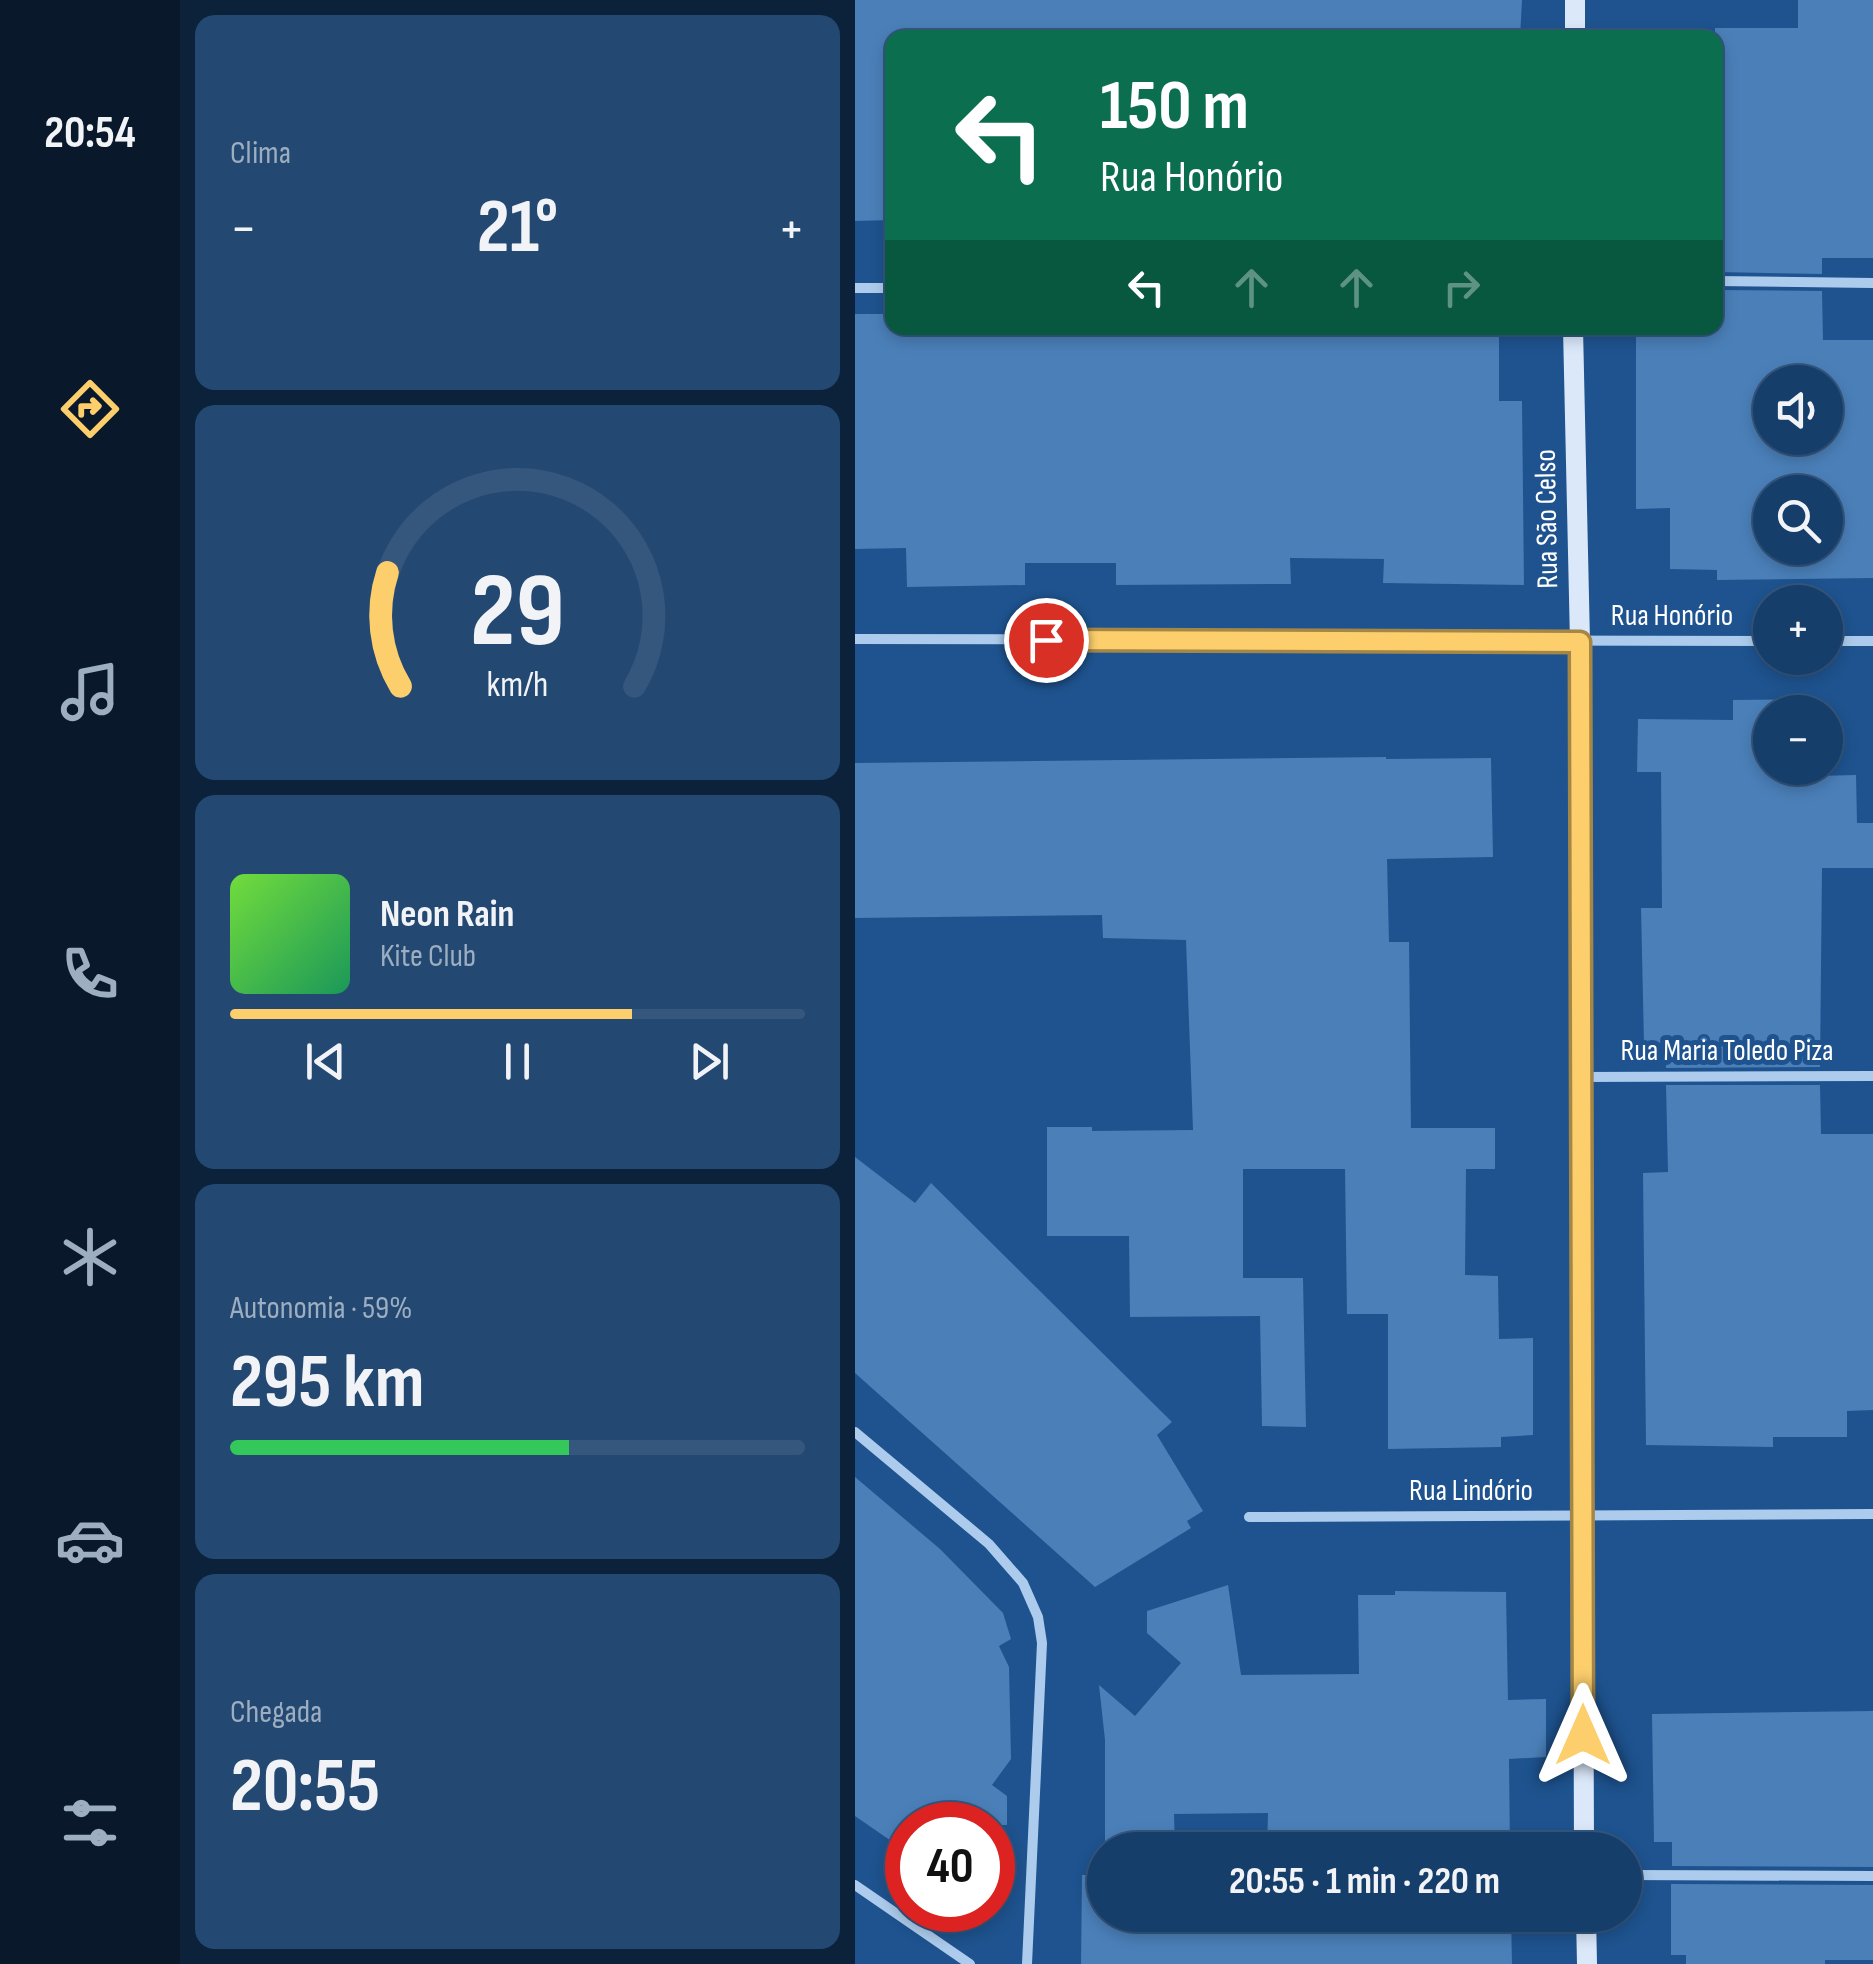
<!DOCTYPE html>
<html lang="pt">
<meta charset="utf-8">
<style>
body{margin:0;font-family:"Sofia Sans Condensed",sans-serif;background:#234973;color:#f1f3f6;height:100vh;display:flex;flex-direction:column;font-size:38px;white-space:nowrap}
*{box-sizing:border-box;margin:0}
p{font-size:32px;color:#9eaec1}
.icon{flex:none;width:55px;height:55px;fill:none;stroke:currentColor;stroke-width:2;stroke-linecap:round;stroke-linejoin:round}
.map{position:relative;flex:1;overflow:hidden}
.details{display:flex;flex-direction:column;gap:15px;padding:15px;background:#0c223b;width:675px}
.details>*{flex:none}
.hud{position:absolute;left:30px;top:30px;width:838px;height:305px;border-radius:20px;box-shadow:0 5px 15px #0003,0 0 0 2px #35577e;background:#0b6e4f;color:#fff;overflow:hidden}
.buttons{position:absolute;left:898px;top:365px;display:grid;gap:20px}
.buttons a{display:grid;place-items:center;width:90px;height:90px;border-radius:50%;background:#163e6b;box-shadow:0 5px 15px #0003,0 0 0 2px #35577e;font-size:50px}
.speed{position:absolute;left:30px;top:1802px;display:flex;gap:20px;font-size:50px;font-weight:700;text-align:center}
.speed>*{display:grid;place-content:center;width:130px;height:130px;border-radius:50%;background:#163e6b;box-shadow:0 5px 15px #0003,0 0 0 2px #35577e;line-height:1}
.speed .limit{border:15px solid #d22;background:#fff;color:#111}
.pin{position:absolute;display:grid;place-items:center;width:85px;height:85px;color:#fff;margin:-42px;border:5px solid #fff;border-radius:50%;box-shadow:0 2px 10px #0007}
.me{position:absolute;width:110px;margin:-55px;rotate:0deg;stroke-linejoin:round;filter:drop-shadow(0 0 8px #0008)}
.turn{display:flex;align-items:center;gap:35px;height:210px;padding:0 50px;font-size:45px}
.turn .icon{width:130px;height:130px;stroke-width:2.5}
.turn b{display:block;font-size:70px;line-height:85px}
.lanes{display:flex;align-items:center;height:95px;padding:0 50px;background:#0003;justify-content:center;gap:50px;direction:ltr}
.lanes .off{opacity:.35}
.big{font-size:75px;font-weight:700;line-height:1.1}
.details .widget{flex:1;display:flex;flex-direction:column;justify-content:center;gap:15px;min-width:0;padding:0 35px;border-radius:20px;background:#234973}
.details .dial{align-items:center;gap:0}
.dial svg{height:260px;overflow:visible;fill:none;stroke:#35577e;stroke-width:7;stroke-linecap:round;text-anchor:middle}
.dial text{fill:#f1f3f6;stroke:none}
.song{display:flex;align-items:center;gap:30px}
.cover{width:120px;height:120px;border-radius:15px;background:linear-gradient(135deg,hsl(100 70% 55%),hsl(150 70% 35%))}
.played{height:10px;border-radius:5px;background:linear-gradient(90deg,#fcce6c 70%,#35577e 70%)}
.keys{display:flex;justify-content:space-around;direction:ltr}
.heat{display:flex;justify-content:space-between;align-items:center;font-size:55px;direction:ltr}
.charge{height:15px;border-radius:8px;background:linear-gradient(90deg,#34c759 59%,#35577e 0)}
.trip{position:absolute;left:232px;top:1832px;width:555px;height:100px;border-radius:50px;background:#163e6b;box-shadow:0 5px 15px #0003,0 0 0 2px #35577e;font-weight:700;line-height:100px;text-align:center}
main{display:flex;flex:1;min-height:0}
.dock{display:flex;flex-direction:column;width:180px;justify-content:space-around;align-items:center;background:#09192b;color:#9eaec1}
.dock .icon{width:70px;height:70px}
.dock .active{color:#fcce6c}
.dock b{font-size:45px;color:#f1f3f6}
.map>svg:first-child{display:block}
.building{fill:#4a7fb8;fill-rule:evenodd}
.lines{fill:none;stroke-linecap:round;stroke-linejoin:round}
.street{stroke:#adcced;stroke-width:10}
.secondary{stroke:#dae8fa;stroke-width:20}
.route-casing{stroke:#a48646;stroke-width:25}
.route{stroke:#fcce6c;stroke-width:18}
.labels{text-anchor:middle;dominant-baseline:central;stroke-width:10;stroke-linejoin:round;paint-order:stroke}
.street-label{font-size:30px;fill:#fff;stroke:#1e538f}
</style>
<main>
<nav class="dock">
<b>20:54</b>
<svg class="icon active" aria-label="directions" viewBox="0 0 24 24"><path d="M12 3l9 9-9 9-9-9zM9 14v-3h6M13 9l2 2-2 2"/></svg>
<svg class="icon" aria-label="music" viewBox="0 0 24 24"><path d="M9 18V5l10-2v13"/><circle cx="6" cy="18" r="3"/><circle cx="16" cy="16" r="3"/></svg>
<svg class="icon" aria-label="phone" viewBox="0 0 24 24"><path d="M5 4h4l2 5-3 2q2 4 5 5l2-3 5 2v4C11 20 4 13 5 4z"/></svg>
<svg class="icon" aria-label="climate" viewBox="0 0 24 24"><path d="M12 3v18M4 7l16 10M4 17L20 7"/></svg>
<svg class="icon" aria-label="car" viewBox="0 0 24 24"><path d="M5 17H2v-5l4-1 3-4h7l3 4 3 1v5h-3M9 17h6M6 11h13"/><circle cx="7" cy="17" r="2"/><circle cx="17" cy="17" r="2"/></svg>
<svg class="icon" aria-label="filters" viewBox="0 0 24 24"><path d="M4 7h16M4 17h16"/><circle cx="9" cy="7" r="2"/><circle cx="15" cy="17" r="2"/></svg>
</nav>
<section class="details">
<div class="widget"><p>Clima</p>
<div class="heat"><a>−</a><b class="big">21°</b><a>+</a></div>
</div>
<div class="widget dial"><svg viewBox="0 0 100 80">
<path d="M14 69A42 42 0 1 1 86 69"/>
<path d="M14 69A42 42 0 0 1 10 34" stroke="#fcce6c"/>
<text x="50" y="56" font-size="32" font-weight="700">29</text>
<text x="50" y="72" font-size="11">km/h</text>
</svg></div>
<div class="widget">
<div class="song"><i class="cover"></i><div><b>Neon Rain</b><p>Kite Club</p></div></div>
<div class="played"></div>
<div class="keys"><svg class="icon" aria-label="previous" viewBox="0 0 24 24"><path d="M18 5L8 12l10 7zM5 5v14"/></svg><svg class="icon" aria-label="pause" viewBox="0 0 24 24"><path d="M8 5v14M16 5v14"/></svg><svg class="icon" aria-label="next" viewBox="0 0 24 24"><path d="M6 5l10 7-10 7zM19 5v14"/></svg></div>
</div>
<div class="widget"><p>Autonomia · 59%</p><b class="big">295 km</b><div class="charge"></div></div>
<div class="widget"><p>Chegada</p><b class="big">20:55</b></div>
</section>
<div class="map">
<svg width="1018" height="1964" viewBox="0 0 1018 1964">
<rect width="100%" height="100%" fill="#1e538f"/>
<g class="building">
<path d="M0,0H667L665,38H38V220L0,221Z"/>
<path d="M943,0H1018V258H967V274L860,272V28H943Z"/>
<path d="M860,290L967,291L968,340H1018V578L862,580V570L815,569V508L781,509V328H860ZM915,382H970V438H915ZM915,492H970V548H915Z"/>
<path d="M0,314H38V328H644V401H667L669,585L528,583L529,559L435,558L436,584L261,585V563H170V585L52,587L51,548L0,549Z"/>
<path d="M960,699V712H915V768H962L961,776L1001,775L1002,823H1018V868H967L965,1067L811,1068V1043L789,1044L786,908H807L806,772H782L783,719L878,720V700Z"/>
<path d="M531,757V759L636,758L638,857L532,859L534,942H554L556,1128H640V1169H611L610,1275L643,1276L644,1339L678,1338V1435L646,1437V1447L533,1449V1314H492L490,1169H388V1278H448L451,1427L407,1426L405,1316L275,1317L274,1236H192V1127H237V1131L338,1130L331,940L248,938L247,915L0,918V763Z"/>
<path d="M811,1085H965L966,1134H1018V1410L992,1411V1437H918V1447L791,1445L788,1173L813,1172Z"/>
<path d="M0,1157L60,1203L76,1183L317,1422L302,1435L348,1511L332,1521L336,1528L240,1587L0,1373Z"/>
<path d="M0,1477L85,1549L148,1613L156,1639L144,1646L154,1667L156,1759L137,1785L152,1796V1825H52V1852L0,1816Z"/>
<path d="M373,1585L386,1675L504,1674L503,1595H540V1591L651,1592L653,1700L691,1699V1757L654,1759L655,1850H412L413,1813L319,1814L320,1850H250V1740L244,1685L280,1716L326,1663L292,1633V1611Z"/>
<path d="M1018,1711V1867L817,1866V1842H799L797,1714Z"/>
<path d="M227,1875H250V1915L410,1918V1915H656L657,1964H226Z"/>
<path d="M816,1884L1018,1885V1960H970V1964H831V1955H816Z"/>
</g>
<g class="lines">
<g class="street">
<path d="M860,281L1018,283"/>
<path d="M0,288H38"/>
<path d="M0,639L915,641"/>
<path d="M970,641H1018"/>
<path d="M727,1077L1018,1076"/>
<path d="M0,1432L134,1544L168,1583L183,1617L187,1643L172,1964"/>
<path d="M394,1517L1018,1514"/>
<path d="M770,1875L1018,1876"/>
<path d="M0,1885L115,1964"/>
</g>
<g class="secondary">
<path d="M720,38V0"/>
<path d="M718,328L725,642L729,1850"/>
<path d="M731,1915L732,1964"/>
</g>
</g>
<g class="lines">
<g class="route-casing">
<path id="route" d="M191,640L725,642L728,1735"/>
</g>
<use href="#route" class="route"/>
</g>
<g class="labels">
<g class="street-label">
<text transform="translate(692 519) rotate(-91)">Rua São Celso</text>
<text x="817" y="616">Rua Honório</text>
<text x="872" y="1051">Rua Maria Toledo Piza</text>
<text x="616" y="1491">Rua Lindório</text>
</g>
</g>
</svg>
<div class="buttons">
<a><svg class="icon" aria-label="sound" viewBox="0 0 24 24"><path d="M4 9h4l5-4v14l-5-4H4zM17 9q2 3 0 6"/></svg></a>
<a><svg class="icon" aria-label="search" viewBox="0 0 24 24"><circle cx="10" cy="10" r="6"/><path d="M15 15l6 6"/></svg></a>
<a>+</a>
<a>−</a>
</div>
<div class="speed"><div class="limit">40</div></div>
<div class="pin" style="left:191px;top:640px;background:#d93025"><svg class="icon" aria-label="arrive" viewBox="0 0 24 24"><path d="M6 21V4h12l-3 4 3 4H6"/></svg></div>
<svg class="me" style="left:728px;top:1735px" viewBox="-20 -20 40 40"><path d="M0-17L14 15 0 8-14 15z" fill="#fcce6c" stroke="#fff" stroke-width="4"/></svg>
<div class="trip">20:55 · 1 min · 220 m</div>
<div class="hud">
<div class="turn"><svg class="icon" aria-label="left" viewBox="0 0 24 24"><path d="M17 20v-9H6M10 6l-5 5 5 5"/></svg><div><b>150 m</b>Rua Honório</div></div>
<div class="lanes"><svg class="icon" aria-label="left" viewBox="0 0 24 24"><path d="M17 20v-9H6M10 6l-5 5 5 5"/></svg><svg class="icon off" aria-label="ahead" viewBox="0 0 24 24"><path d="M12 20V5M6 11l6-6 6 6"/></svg><svg class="icon off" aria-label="ahead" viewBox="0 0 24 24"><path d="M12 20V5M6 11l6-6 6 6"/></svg><svg class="icon off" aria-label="right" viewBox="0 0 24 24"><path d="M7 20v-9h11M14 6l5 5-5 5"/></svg></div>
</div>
</div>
</main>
